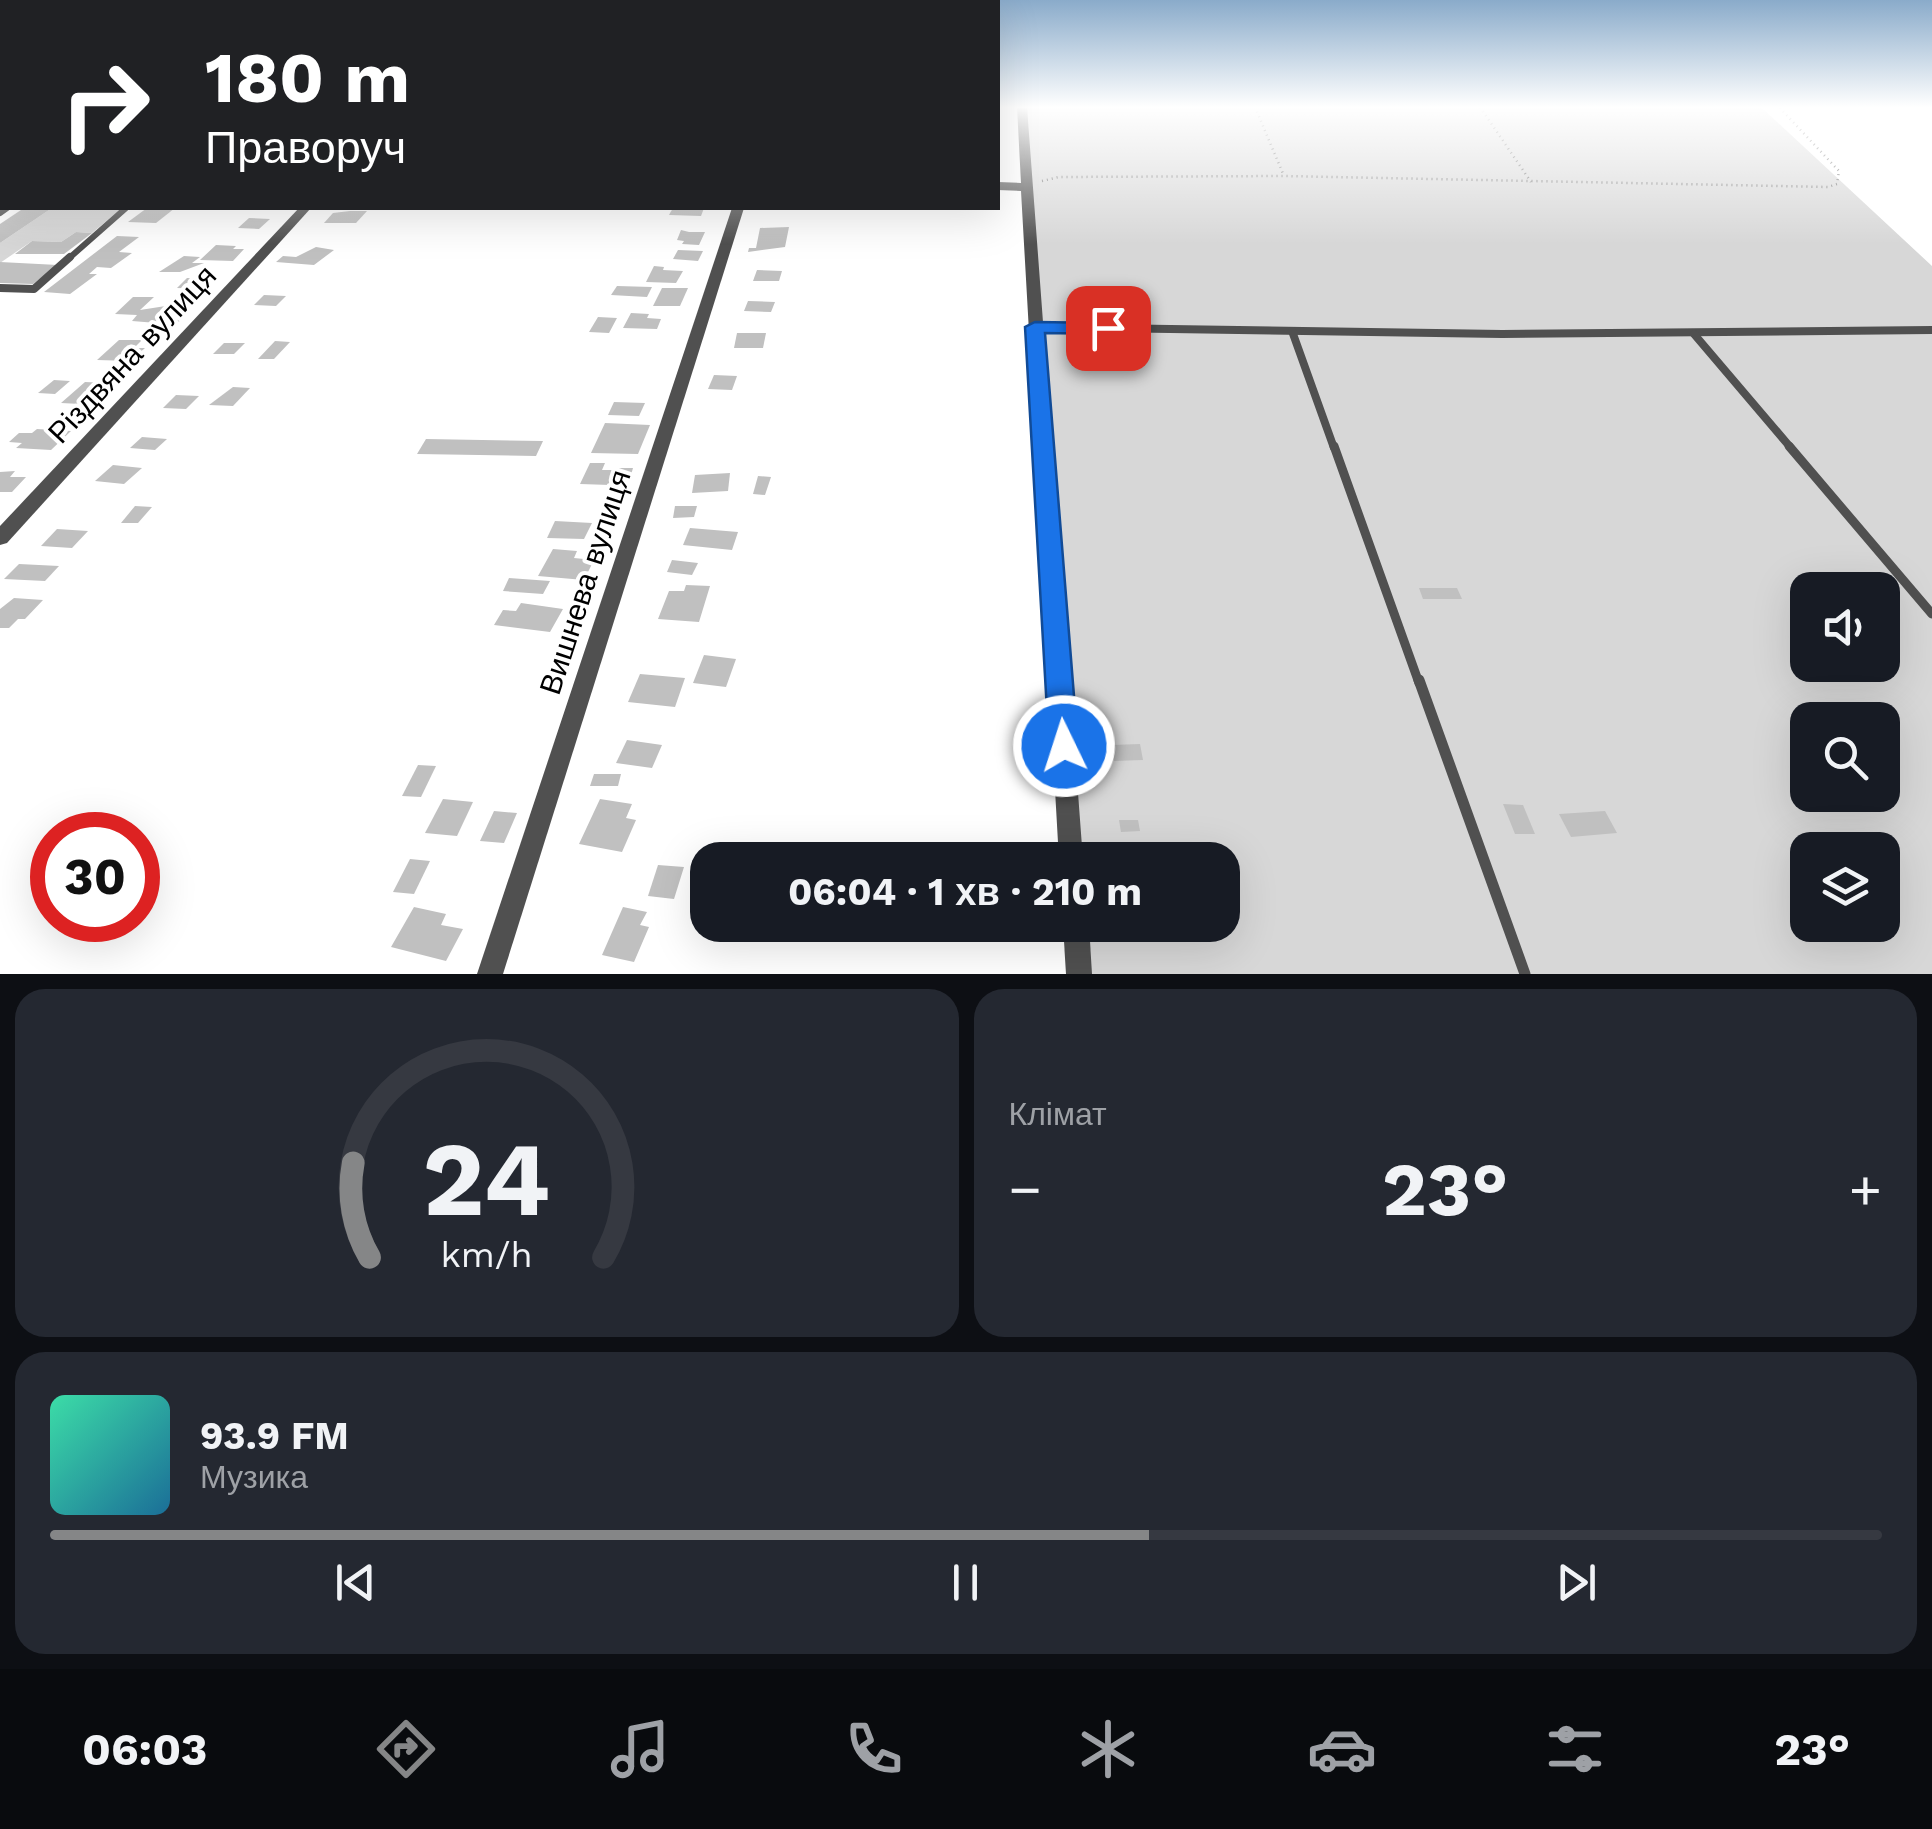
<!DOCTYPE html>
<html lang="uk">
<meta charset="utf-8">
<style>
body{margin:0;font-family:"Work Sans",sans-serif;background:#242831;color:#f1f3f6;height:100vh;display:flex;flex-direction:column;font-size:38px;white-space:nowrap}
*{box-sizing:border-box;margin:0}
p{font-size:32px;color:#9ea1a6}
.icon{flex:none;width:55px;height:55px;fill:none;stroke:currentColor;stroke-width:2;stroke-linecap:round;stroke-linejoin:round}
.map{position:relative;height:974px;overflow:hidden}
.sheet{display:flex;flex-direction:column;gap:15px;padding:15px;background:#0d0f14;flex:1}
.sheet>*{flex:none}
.banner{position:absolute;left:0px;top:0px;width:1000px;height:210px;box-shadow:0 10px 40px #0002;background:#202124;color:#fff;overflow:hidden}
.fabs{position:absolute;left:1790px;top:572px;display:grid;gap:20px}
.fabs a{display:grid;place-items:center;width:110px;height:110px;border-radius:20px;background:#171b24;box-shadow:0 10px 40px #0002;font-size:50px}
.speed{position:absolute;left:30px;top:812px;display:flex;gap:20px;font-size:50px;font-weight:700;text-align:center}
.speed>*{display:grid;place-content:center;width:130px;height:130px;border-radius:50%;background:#171b24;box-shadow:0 10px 40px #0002;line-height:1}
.speed .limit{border:15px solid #d22;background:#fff;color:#111}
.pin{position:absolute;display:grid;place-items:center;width:85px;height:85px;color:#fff;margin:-42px;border-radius:20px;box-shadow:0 5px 15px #0006}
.me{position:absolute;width:110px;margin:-55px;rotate:356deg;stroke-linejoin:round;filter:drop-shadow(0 0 8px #0008)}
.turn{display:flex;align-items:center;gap:35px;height:210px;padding:0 40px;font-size:45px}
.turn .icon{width:130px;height:130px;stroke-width:2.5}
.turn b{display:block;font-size:70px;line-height:85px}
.big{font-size:75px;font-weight:700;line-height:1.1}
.sheet .tile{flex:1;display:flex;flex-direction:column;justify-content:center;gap:15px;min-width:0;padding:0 35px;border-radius:30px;background:#242831}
.sheet .dial{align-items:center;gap:0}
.dial svg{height:260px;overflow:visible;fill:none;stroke:#363941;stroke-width:7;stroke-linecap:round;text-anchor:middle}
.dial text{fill:#f1f3f6;stroke:none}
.song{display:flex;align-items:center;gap:30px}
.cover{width:120px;height:120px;border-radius:15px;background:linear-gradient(135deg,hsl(160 70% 55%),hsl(200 70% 35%))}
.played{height:10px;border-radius:5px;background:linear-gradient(90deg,#858687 60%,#363941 60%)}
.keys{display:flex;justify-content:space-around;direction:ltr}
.heat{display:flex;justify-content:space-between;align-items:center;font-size:55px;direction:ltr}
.sheet .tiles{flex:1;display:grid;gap:15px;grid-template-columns:1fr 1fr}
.tile:last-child{grid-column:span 2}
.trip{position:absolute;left:690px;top:842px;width:550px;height:100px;border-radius:30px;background:#171b24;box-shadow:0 10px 40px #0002;font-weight:700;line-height:100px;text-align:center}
.menu{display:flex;height:160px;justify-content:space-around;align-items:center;background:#090b0e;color:#9ea1a6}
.menu .icon{width:70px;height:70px}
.menu .selected{color:#858687}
.menu b{font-size:45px;color:#f1f3f6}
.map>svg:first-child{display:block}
.green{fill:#d7d7d7;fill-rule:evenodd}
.building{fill:#c0c0c0}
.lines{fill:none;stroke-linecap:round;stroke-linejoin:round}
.path{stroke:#727272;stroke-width:2.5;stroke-dasharray:1 4;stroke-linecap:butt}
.service-far3{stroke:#505050;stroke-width:6}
.service-far2{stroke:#505050;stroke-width:8}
.service-far1{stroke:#505050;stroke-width:9}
.service{stroke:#505050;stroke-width:11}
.minor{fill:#505050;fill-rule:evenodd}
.route{fill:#1a73e8;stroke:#114b97;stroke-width:2.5}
.labels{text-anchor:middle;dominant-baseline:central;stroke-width:8;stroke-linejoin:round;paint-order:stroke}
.street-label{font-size:30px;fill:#000;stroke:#fff}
</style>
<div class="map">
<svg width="1932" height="974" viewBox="0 0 1932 974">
<rect width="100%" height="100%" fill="#fff"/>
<g class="green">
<path d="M1022,107H1761L1932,266V974H1079L1076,925H1222V860H1071ZM1808,590H1882V665H1808ZM1808,720H1882V795H1808ZM1808,850H1882V925H1808Z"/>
<path d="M52,208H122L92,233L76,232L61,242L32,241L0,263V243Z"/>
</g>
<g class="building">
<path d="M24,208H52L0,243V224Z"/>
<path d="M147,208H175L156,223L128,222Z"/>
<path d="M673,208H704L701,216L669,215Z"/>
<path d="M350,211H367L356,223H324L333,213Z"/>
<path d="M249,218L270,219L259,229L238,228Z"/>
<path d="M789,227L785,247L748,252L749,248H756L760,228Z"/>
<path d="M681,230L689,232H705L699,245L682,244L684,241L677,240Z"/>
<path d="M76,232L92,233L64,254H15L32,241L61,242Z"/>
<path d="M117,236L139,237L119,252L132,253L111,268L97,267L89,274H97L70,294L44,292Z"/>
<path d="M216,245L236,246L233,249H244L233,261L200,260Z"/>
<path d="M316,247L334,250L314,265L276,262L283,256L296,257Z"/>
<path d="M678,250L703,251L698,261L673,259Z"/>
<path d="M184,256L200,257L192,263H204L180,272H159Z"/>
<path d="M0,262L58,265L33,284L0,283Z"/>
<path d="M654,266L664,267L663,270L683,271L676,283L646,282Z"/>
<path d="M757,270L782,271L779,281H753Z"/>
<path d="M187,278L211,279L201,289L177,288Z"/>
<path d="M617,286L652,287L647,297L611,295Z"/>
<path d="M662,288H688L680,306H653Z"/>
<path d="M264,295L286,296L276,306L254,305Z"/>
<path d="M133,297H154L140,310L172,305L168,310H190L180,321L169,324L132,321L137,315L115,314Z"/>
<path d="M748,301L775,302L771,312L744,311Z"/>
<path d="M631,313L649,314L647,318L661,319L657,329L623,328Z"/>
<path d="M598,317L617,318L609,333L589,332Z"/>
<path d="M737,333H766L763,348H734Z"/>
<path d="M119,340H142L134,348H145L131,361L97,360Z"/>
<path d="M275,341L290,342L274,359H258Z"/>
<path d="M224,343H245L234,354H213Z"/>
<path d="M714,375L737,376L732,390L708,389Z"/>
<path d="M54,380L70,381L55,394L38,393Z"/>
<path d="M85,382L106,383L100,389L117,390L100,405L61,403Z"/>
<path d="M233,387L250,388L233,406L209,405Z"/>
<path d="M176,395L199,396L186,409L163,408Z"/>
<path d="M614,402L645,403L639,416L608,415Z"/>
<path d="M605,423L650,425L638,454L591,453Z"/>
<path d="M37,429L71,431L51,450L16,448L22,443L9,442L19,433H32Z"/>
<path d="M142,437L167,439L155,450L130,448Z"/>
<path d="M426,439L543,441L536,456L417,454Z"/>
<path d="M590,463H605L602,470H617L610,485L580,484Z"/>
<path d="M113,465L142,468L124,484L95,481Z"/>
<path d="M619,468H633L626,492H612Z"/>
<path d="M15,471L10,477H26L12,492H0V472Z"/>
<path d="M730,473L728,491L692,493L695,475Z"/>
<path d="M758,476L771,477L765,495L753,494Z"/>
<path d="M135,506L152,507L138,523H121Z"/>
<path d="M675,506H697L694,517L673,518Z"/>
<path d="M555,521L592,523L584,539L547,538Z"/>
<path d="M690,528L738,532L732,550L683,545Z"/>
<path d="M57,529L88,531L72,548L41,546Z"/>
<path d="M553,549L577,551L574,558L594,560L584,580L538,576Z"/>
<path d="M672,560L698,563L692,575L667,572Z"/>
<path d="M19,564L59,566L45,581L4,579Z"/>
<path d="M509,578L550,581L543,594L503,591Z"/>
<path d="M686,585L710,586L699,622L658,619L669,591H684Z"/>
<path d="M1419,588H1457L1462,599H1423Z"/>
<path d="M14,598L43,600L25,619H18L9,628H0V609Z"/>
<path d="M521,603L563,609L550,632L494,625L503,610L516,611Z"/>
<path d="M704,655L736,659L726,687L693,683Z"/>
<path d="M640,674L685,678L675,707L628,702Z"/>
<path d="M627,740L662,745L652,768L616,763Z"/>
<path d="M1140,744L1143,760L1114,761L1111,745Z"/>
<path d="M418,765L436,766L421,797L402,796Z"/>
<path d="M594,774H621L618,786H590Z"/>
<path d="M443,799L473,802L457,836L425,833Z"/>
<path d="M600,799L632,804L626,818L636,820L622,852L579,844Z"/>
<path d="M1503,804L1523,805L1535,834H1515Z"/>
<path d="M494,811L517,813L504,843L480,841Z"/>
<path d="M1605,811L1617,833L1571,837L1559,814Z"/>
<path d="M1119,820H1138L1140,831L1121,832Z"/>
<path d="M410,859L430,861L414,894L393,892Z"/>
<path d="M658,865L684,867L674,899L648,896Z"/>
<path d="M414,907L446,914L441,925L463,929L446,961L391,947Z"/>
<path d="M623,907L647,912L640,925L649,927L634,962L602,955Z"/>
</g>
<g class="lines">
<g class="path">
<path d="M1255,107L1284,176"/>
<path d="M1480,107L1531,182"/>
<path d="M1042,181L1059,177L1284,176L1828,187L1837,184L1839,171L1779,107"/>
</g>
<g class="service-far3">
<path d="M0,213L7,208"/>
<path d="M67,260L126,208"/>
</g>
<g class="service-far2">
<path d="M0,288L34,289L70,257"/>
<path d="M1035,327L1502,334L1932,330"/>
<path d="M1292,331L1334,448"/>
<path d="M1694,334L1791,448"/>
</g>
<g class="service-far1">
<path d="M1334,446L1419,683"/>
<path d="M1789,446L1932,614"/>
</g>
<path class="service" d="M1419,680L1525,974"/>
<g class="minor">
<path d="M1017,107H1027L1083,860H1059L1021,191L998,190V182L1021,183Z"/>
<path d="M299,208H311L7,543L0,545V526Z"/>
<path d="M732,208H744L503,974H477Z"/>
<path d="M1063,925H1089L1092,974H1066Z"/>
</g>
</g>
<linearGradient id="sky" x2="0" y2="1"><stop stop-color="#8aabca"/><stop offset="0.44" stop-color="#fff"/><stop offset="1" stop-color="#fff" stop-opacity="0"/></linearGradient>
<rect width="1932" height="244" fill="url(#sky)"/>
<path class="route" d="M1035,322L1108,323L1118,328L1108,334L1045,333L1078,746L1074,754L1064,758L1053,754L1049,746L1025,327Z"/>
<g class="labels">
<g class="street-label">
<text transform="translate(132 354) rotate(-47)">Різдвяна вулиця</text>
<text transform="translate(585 582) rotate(-72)">Вишнева вулиця</text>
</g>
</g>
</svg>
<div class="fabs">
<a><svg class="icon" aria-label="sound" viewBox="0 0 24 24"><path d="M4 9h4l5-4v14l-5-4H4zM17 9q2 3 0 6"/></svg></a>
<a><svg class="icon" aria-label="search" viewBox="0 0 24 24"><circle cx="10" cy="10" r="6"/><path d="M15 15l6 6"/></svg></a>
<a><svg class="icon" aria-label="layers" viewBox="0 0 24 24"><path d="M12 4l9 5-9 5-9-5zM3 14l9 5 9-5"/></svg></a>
</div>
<div class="speed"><div class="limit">30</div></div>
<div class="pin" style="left:1108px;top:328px;background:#d93025"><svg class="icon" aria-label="arrive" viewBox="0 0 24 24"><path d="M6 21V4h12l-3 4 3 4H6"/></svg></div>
<svg class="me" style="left:1064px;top:746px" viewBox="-20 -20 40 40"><circle r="17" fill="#1a73e8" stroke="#fff" stroke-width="3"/><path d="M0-11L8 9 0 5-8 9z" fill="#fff"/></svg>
<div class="trip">06:04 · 1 хв · 210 m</div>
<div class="banner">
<div class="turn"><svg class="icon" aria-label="right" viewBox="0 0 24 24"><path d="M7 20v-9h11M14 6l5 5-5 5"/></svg><div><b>180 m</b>Праворуч</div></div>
</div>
</div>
<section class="sheet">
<div class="tiles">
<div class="tile dial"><svg viewBox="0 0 100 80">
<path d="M14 69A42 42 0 1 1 86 69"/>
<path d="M14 69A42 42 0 0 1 9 40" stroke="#858687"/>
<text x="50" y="56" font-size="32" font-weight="700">24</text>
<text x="50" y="72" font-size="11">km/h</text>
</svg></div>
<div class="tile"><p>Клімат</p>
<div class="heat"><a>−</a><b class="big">23°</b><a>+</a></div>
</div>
<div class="tile">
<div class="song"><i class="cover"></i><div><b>93.9 FM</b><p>Музика</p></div></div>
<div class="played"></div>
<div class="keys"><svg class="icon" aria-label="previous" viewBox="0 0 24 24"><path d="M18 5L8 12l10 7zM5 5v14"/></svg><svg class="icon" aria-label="pause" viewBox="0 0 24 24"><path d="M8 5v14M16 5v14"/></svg><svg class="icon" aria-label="next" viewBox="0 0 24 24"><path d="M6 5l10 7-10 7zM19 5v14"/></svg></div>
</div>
</div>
</section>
<nav class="menu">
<b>06:03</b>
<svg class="icon selected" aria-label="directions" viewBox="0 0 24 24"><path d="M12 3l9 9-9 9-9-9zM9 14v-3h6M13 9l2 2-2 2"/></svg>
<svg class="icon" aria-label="music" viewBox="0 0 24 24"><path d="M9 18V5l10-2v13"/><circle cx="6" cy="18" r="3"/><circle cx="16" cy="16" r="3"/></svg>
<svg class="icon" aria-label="phone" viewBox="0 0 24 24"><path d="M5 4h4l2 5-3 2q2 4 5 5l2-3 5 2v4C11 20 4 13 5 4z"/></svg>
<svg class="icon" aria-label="climate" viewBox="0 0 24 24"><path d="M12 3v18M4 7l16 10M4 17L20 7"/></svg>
<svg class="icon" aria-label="car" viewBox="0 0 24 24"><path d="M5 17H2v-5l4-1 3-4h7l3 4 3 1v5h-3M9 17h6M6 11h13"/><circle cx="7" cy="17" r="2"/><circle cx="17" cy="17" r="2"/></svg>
<svg class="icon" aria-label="filters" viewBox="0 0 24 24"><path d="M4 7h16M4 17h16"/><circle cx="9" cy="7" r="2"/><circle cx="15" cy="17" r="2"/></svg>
<b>23°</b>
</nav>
